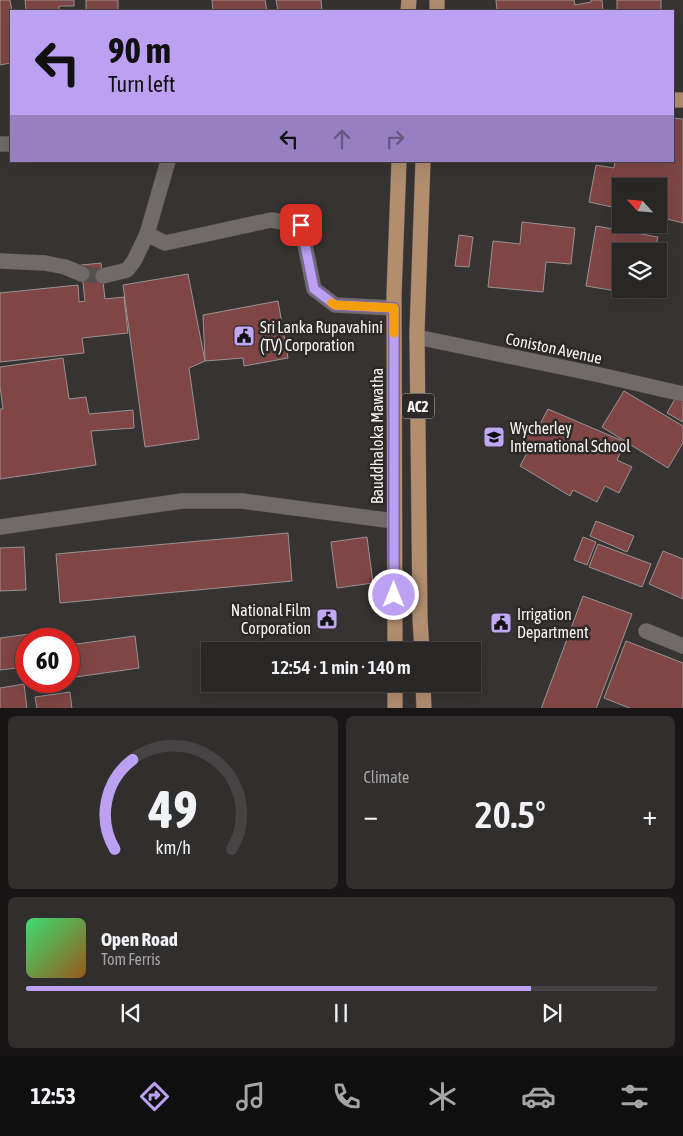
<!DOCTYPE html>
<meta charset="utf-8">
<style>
body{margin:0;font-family:"Asap Condensed",sans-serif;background:#312e2e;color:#f1f3f6;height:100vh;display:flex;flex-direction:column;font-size:19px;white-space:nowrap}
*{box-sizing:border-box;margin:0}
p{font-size:16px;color:#a5a5a7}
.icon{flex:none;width:28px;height:28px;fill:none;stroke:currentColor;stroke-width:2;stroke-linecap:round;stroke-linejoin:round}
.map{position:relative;height:708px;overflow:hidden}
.details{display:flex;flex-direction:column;gap:8px;padding:8px;background:#171515;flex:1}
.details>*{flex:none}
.top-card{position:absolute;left:10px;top:10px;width:664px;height:152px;border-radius:0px;box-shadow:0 5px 20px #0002,0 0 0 1px #454343;background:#bca0f2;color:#111;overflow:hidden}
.needle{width:32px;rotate:296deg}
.buttons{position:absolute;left:612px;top:178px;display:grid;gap:10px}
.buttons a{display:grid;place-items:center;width:55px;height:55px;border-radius:0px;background:#292626;box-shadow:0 5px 20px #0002,0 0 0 1px #454343;font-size:25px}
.speed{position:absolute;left:15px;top:628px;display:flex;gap:10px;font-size:25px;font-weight:700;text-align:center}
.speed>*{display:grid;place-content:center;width:65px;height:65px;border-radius:50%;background:#292626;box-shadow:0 5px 20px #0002,0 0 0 1px #454343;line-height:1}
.speed .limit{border:8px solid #d22;background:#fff;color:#111}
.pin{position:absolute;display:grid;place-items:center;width:42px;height:42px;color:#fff;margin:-21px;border-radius:10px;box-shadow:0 2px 8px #0006}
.me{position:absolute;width:55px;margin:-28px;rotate:0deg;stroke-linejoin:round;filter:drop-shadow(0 0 4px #0008)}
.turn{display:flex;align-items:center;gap:18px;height:105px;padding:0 15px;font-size:22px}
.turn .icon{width:65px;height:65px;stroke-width:2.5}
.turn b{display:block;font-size:35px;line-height:42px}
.lanes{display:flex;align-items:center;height:48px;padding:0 15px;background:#0003;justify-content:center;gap:25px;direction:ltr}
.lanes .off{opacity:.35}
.big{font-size:38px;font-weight:600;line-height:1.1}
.details .widget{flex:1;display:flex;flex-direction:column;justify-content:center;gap:8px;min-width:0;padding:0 18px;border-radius:8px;background:#312e2e}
.details .dial{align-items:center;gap:0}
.dial svg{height:130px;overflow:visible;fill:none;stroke:#454343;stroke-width:7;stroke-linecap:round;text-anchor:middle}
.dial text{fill:#f1f3f6;stroke:none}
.song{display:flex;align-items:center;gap:15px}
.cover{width:60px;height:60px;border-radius:8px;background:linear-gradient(135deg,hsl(140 70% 55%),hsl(30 70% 35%))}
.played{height:5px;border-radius:2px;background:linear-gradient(90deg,#bca0f2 80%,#454343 80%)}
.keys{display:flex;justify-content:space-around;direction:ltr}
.heat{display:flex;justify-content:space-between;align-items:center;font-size:28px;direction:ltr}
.details .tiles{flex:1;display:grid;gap:8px;grid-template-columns:1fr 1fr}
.widget:last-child{grid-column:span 2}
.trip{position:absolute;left:201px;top:642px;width:280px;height:50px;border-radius:0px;background:#292626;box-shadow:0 5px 20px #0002,0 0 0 1px #454343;font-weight:600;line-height:50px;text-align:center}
.tab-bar{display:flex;height:80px;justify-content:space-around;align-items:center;background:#100f0f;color:#a5a5a7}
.tab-bar .icon{width:35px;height:35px}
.tab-bar .active{color:#bca0f2}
.tab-bar b{font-size:22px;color:#f1f3f6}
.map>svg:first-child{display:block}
.building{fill:#7f4645;stroke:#999393}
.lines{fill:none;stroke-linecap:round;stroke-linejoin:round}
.minor-tunnel{stroke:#54504f;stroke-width:15;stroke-dasharray:15 8;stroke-linecap:butt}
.minor-casing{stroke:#534f4e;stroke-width:16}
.major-casing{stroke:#534f4e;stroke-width:16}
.minor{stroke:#706b6a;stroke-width:15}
.major{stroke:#b28e6f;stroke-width:15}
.route-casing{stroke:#7a689d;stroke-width:12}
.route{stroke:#bca0f2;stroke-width:9}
.slow{stroke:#f59e0b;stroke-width:9}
.labels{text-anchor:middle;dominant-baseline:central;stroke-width:5;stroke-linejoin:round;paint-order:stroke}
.shield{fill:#2d2928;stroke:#bab7b6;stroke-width:1}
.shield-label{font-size:15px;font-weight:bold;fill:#f7f4f3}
.poi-label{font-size:16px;fill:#f7f4f3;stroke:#2d2928;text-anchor:start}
.street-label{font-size:16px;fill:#f7f4f3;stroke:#2d2928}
</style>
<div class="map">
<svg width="683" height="709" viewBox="0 0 683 709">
<rect width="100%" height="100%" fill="#373332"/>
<g class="building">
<path d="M0,0H10L12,11H11V63L0,65Z"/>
<path d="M25,0H74V6H59V11H26Z"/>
<rect x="86" y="0" width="32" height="11"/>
<path d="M212,0H265L267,11H213Z"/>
<path d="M276,0H321L322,11H278Z"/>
<path d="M496,0H574L575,5L591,2V0H602L603,11H497Z"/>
<rect x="617" y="0" width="44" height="11"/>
<path d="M672,118L683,119V223L659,217V186H621V209L589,202L596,165L614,168L615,161H672Z"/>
<path d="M522,222L575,228L571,264L546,262L543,292L488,287L493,241L520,244Z"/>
<path d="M596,226L658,237L655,251H621V289H649L647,296L586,286Z"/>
<path d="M459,235L473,237L469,267L455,266Z"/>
<path d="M101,263L105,299L124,297L128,333L82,338L84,353L0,362V293L78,285L79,302L85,301L81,265Z"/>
<path d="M188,274L205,361L189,368L199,439L145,447L123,285Z"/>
<path d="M278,301L288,358L244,366L243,358L205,361L203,315Z"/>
<path d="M63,358L69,399L86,397L89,414L133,410L134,428L91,431L96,465L0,479V409H3L0,386V367Z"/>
<path d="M624,391L683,426V443L668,468L602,427Z"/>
<path d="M676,397L683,400V422L667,413Z"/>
<path d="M548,409L625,442L617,460L632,467L619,493L605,486L597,502L573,490L570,496L520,466L528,451L521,448L533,425L538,428Z"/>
<path d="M596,521L634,536L627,552L590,536Z"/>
<path d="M288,533L292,581L60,603L56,554Z"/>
<path d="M367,537L373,583L337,588L331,542Z"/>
<path d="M583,537L596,542L587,565L574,560Z"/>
<path d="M598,544L651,564L642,587L589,567Z"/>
<path d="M24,547L26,590L0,591V548Z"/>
<path d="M663,551L683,559V599L649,584Z"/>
<path d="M583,596L632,614L596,709H541Z"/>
<path d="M37,633L38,639H26V667L0,670V638Z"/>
<path d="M135,636L139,668L69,678V645Z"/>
<path d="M626,641L683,663V709H632L604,698Z"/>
<path d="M24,684L27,709H0V688Z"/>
<path d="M70,692L72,709H37L35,697Z"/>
</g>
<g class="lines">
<path class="minor-tunnel" d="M82,274L103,276"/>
<g class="minor-casing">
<g id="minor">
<path d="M0,144H11"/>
<path d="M168,161L147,234L165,243L271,220L301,225L314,289L335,305L394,308"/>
<path d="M0,261L45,263L65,267L82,274"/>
<path d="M103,276L127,270L134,261L147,234"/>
<path d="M417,337L600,375L683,394"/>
<path d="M0,527L182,501H242L394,521"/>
<path d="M646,631L683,646"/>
</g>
</g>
<g class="major-casing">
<g id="major">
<path d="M408,11L409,0"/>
<path d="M437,11V0"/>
<path d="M672,100H683"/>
<path d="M395,651L394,295L399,161"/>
<path d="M422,651L420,619L417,332L423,161"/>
<path d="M395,684V709"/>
<path d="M423,684L424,709"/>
</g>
</g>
<use href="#minor" class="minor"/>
<use href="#major" class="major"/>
</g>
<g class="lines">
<g class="route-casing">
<path id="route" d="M301,225L314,289L335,305L394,308V595"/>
</g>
<use href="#route" class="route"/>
<path class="slow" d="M332,303L335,305L394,308V333"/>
</g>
<defs>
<g id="civic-square" transform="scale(1.125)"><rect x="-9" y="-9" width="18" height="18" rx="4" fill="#c0a8f4" stroke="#2d2928"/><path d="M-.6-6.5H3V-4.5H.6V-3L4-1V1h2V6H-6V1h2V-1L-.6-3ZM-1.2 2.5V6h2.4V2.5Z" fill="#111"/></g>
<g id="school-square" transform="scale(1.125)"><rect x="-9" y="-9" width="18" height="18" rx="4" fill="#c0a8f4" stroke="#2d2928"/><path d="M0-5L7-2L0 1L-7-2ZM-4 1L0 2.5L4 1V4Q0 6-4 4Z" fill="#111"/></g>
</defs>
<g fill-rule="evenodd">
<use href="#civic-square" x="244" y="336"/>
<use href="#school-square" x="494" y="437"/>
<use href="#civic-square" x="327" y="619"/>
<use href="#civic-square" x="501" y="623"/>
</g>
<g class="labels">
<rect class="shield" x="402" y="393.5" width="32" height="25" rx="4"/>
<g class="shield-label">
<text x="418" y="406">AC2</text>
</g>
<g class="poi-label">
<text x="260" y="327">Sri Lanka Rupavahini<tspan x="260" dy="18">(TV) Corporation</tspan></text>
<text x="510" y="428">Wycherley<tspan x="510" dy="18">International School</tspan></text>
<text x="311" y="610" text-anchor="end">National Film<tspan x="311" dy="18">Corporation</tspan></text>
<text x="517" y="614">Irrigation<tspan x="517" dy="18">Department</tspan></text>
</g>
<g class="street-label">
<text transform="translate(554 348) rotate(12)">Coniston Avenue</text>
<text transform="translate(377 436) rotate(-90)">Bauddhaloka Mawatha</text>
</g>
</g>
</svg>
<div class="buttons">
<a><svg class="needle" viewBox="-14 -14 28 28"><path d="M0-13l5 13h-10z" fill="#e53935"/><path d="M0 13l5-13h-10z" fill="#a5a5a7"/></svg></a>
<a><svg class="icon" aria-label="layers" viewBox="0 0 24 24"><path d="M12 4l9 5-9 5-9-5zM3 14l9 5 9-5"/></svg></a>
</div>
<div class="speed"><div class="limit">60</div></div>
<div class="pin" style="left:301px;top:225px;background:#d93025"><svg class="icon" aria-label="arrive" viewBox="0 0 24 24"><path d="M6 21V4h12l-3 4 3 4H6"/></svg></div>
<svg class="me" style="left:394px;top:595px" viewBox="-20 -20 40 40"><circle r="17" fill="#bca0f2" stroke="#fff" stroke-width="3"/><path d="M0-11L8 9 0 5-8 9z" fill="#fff"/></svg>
<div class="trip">12:54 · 1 min · 140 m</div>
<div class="top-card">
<div class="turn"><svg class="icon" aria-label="left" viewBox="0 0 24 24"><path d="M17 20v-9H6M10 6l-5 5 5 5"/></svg><div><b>90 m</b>Turn left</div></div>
<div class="lanes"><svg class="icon" aria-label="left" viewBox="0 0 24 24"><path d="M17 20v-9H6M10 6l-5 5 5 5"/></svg><svg class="icon off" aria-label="ahead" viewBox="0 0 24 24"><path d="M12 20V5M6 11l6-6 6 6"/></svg><svg class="icon off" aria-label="right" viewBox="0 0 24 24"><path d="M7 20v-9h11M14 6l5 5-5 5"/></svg></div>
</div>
</div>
<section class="details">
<div class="tiles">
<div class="widget dial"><svg viewBox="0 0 100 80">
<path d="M14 69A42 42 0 1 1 86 69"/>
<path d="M14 69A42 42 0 0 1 25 14" stroke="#bca0f2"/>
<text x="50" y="56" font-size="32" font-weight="700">49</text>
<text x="50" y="72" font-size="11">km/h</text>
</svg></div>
<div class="widget"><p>Climate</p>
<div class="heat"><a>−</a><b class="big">20.5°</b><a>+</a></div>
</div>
<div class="widget">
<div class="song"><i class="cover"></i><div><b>Open Road</b><p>Tom Ferris</p></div></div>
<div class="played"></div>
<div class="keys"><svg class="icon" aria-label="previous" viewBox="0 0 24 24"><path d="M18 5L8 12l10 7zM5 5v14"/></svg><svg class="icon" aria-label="pause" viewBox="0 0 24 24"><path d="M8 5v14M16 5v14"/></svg><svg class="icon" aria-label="next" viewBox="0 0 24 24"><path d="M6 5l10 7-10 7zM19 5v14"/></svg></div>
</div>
</div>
</section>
<nav class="tab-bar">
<b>12:53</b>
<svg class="icon active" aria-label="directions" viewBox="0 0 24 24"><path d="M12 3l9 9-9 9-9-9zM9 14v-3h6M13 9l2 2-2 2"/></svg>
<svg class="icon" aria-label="music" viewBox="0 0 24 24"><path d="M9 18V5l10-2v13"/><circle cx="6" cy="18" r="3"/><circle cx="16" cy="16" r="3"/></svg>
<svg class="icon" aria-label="phone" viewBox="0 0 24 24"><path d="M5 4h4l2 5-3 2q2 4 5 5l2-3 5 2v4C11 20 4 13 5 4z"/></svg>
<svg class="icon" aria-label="climate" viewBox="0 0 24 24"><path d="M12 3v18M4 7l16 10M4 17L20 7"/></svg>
<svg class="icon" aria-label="car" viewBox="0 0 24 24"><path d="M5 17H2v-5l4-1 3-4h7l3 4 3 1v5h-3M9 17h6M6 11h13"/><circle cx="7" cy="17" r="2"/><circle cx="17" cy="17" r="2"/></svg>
<svg class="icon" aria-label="filters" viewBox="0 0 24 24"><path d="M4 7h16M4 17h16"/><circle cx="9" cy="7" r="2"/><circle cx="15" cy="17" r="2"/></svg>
</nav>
